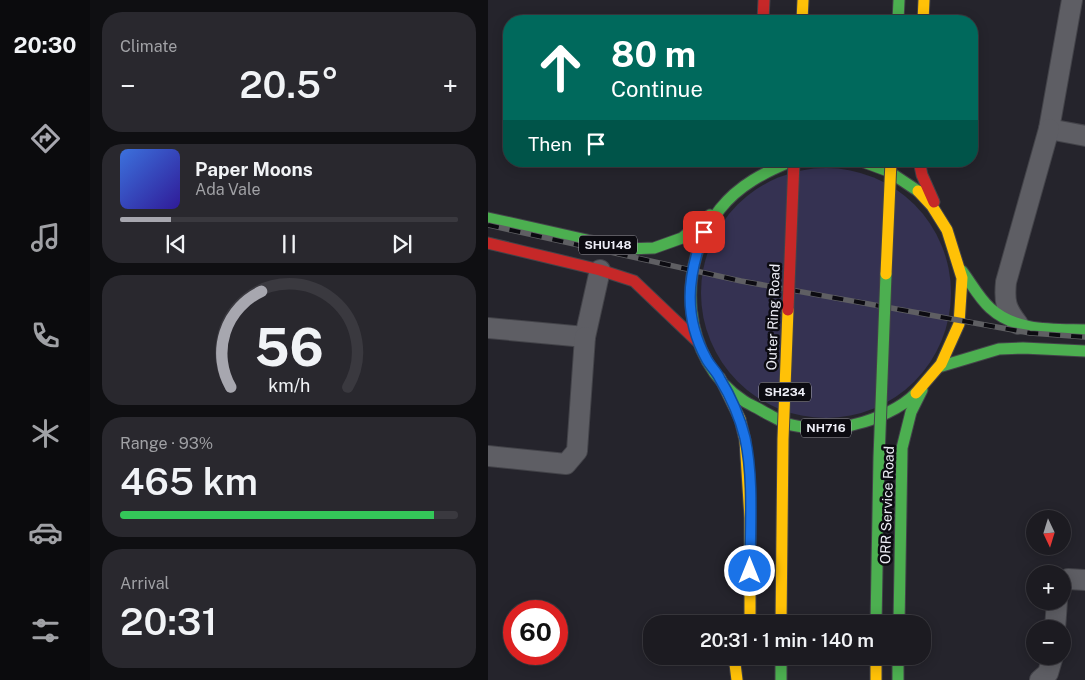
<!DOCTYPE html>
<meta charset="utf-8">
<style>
body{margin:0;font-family:"Public Sans",sans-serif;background:#29282e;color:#f1f3f6;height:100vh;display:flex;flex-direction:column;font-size:19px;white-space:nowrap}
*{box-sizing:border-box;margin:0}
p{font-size:16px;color:#a0a1a5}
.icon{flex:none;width:28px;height:28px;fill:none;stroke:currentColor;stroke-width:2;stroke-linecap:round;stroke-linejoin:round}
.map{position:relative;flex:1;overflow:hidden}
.panel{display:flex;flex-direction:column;gap:12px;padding:12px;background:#0f0f12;width:398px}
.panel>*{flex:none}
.guide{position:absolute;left:15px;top:15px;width:475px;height:152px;border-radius:20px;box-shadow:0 2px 12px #0003,0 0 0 1px #3a393f;background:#00695c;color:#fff;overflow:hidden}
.needle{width:32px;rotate:176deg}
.fabs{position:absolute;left:538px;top:510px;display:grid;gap:10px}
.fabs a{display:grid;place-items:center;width:45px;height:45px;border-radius:50%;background:#1c1b21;box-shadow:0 2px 12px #0003,0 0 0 1px #3a393f;font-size:25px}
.speed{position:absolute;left:15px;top:600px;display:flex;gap:10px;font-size:25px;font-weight:700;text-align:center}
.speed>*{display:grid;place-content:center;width:65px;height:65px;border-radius:50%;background:#1c1b21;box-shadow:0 2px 12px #0003,0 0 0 1px #3a393f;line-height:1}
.speed .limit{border:8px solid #d22;background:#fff;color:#111}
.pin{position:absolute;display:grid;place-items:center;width:42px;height:42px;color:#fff;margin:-21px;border-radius:10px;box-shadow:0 2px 8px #0006}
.me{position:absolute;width:55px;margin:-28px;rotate:0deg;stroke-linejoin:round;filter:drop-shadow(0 0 4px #0008)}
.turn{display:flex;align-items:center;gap:18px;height:105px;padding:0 25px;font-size:22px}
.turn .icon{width:65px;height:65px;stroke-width:2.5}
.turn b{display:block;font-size:35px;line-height:42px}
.then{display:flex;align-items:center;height:48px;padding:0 25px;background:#0003;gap:10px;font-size:19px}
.big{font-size:38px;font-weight:600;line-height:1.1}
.panel .tile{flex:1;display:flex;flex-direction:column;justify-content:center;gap:8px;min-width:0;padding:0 18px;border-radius:20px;background:#29282e}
.panel .dial{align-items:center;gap:0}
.dial svg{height:130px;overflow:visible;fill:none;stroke:#3a393f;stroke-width:7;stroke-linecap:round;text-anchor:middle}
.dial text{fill:#f1f3f6;stroke:none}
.song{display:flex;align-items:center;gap:15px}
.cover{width:60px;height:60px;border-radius:8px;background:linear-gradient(135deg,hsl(220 70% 55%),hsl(250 70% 35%))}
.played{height:5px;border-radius:2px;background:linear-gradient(90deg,#a7a7af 15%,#3a393f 15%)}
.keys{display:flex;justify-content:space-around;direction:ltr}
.heat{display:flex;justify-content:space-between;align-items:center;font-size:28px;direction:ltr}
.charge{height:8px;border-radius:4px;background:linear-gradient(90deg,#34c759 93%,#3a393f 0)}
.trip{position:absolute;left:155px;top:615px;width:288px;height:50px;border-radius:20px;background:#1c1b21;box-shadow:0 2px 12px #0003,0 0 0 1px #3a393f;font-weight:600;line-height:50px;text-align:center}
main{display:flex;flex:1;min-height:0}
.tab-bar{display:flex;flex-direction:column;width:90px;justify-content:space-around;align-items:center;background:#0b0b0d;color:#a0a1a5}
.tab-bar .icon{width:35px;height:35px}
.tab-bar .selected{color:#a7a7af}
.tab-bar b{font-size:22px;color:#f1f3f6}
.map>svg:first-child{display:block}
.green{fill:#353252}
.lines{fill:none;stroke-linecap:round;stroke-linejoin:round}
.street-casing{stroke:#434349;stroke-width:22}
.fast-casing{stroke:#434349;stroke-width:13}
.slow-casing{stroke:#434349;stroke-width:13}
.jam-casing{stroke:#434349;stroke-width:13}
.street{stroke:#5e5e64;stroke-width:20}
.fast{stroke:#4caf50;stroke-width:11}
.slow{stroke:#ffc107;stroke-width:11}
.jam{stroke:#c62828;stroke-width:11}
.rail-casing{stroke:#5f5f63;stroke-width:5.5}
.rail{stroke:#0c0b11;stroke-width:4;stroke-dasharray:11;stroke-linecap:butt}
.fast-bridge-casing{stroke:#434349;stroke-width:13;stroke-linecap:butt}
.slow-bridge-casing{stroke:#434349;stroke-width:13;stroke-linecap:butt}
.jam-bridge-casing{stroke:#434349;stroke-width:13;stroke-linecap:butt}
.fast-bridge{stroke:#4caf50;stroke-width:11}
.slow-bridge{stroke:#ffc107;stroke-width:11}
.jam-bridge{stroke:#c62828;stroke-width:11}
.route-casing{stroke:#114b97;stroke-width:12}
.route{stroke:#1a73e8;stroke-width:9}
.labels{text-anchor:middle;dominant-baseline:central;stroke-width:5;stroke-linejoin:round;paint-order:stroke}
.shield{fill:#0c0b11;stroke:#aaa9b1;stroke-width:1}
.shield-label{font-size:12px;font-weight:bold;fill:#ededf6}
.street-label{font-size:14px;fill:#ededf6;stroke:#0c0b11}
</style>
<main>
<nav class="tab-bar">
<b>20:30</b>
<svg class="icon selected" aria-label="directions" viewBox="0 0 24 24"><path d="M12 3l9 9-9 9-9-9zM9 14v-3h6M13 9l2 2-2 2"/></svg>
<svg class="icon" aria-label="music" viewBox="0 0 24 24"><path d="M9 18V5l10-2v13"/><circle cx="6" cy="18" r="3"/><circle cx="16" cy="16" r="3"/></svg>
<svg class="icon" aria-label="phone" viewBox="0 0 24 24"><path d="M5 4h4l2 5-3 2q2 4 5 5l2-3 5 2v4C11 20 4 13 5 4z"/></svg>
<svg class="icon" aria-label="climate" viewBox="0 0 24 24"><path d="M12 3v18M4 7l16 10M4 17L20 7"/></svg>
<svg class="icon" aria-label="car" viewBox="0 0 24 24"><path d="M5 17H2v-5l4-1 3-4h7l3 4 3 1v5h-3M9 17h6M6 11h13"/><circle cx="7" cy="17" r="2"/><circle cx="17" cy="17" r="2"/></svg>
<svg class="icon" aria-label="filters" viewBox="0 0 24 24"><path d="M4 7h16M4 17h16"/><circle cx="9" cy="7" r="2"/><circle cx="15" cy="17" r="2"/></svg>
</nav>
<section class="panel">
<div class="tile"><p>Climate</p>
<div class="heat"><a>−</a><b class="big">20.5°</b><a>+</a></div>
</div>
<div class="tile">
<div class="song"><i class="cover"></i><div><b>Paper Moons</b><p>Ada Vale</p></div></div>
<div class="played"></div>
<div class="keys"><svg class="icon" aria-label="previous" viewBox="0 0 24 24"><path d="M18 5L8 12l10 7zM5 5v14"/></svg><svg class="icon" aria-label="pause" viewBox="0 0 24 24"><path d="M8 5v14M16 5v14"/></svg><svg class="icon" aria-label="next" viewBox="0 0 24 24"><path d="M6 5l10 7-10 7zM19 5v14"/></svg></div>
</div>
<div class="tile dial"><svg viewBox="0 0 100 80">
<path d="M14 69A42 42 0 1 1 86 69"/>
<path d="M14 69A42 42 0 0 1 33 10" stroke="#a7a7af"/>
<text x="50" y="56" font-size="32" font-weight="700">56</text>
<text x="50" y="72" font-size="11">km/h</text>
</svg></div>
<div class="tile"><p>Range · 93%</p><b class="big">465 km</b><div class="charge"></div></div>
<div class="tile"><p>Arrival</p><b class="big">20:31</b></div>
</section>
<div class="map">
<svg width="598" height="680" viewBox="0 0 598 680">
<rect width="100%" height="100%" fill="#25242c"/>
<circle class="green" cx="338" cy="293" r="125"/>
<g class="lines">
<g class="street-casing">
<g id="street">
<path d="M584,0L561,129L598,136"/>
<path d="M530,324C518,309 516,302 518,282L561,129"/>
<path d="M0,328L97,337L112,270"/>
<path d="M0,456L78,464L89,451L97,337"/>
<path d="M574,582L580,579L598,580"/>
<path d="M567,629L569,601"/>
<path d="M552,680L560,673L565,656"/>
</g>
</g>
<g class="fast-casing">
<g id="fast">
<path d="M410,21L411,0"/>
<path d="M304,161C277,172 251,185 232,209C187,265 193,360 256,401C262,405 270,408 276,412C284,416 292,421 300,424C310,427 335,430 345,429C353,429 360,426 368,424C386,420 414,408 428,393"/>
<path d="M373,161L400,171L430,191"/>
<path d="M0,218L139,249L166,248L194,238L222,215"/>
<path d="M474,271C483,283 491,298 502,308C528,332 566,329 598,330"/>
<path d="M454,366L511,349L535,348L598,351"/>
<path d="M411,624L414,448L423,412L434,390"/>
<path d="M293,656V680"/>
<path d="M410,656V680"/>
</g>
</g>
<g class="slow-casing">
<g id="slow">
<path d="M314,21L315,0"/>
<path d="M435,21L436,0"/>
<path d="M232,378L252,419L257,440L262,518V624"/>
<path d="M428,393L453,364L471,324L474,278L459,230L444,206L430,191"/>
<path d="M246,656L249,680"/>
<path d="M388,656V680"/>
</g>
</g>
<g class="jam-casing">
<g id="jam">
<path d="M275,21L276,0"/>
<path d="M431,161L434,175L446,202"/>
<path d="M0,243L112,270L146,281L210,342"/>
</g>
</g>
<use href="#street" class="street"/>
<use href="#fast" class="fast"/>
<use href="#slow" class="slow"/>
<use href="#jam" class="jam"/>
<g class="rail-casing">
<path id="rail" d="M0,225L253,281L542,333L598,337"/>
</g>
<use href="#rail" class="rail"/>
<g class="fast-bridge-casing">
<path id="fast-bridge" d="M388,624L391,458L398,274"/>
</g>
<g class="slow-bridge-casing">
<g id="slow-bridge">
<path d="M398,274L403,161"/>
<path d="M293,624L295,439L300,310"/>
</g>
</g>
<g class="jam-bridge-casing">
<path id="jam-bridge" d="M300,310L306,161"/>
</g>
<use href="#fast-bridge" class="fast-bridge"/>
<use href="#slow-bridge" class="slow-bridge"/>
<use href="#jam-bridge" class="jam-bridge"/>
</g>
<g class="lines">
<g class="route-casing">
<path id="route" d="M216,232C199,277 195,317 219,360C223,367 229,372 232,379C243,397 252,418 257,438C266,479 262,529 262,571"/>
</g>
<use href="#route" class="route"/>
</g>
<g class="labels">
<g class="shield">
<rect x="91" y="235.5" width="58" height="19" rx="4"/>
<rect x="271" y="382.5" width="52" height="19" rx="4"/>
<rect x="313" y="418.5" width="50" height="19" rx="4"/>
</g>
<g class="shield-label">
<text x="120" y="245">SHU148</text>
<text x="297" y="392">SH234</text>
<text x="338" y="428">NH716</text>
</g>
<g class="street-label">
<text transform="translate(285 317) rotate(-88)">Outer Ring Road</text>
<text transform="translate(399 505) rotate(-88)">ORR Service Road</text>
</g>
</g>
</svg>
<div class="fabs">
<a><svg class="needle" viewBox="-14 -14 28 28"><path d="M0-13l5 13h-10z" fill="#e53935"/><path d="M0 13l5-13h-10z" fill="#a0a1a5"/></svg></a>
<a>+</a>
<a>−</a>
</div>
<div class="speed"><div class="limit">60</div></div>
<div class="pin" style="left:216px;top:232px;background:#d93025"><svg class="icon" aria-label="arrive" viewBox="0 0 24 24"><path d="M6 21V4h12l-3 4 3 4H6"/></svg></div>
<svg class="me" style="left:262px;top:571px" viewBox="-20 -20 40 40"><circle r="17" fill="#1a73e8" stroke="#fff" stroke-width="3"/><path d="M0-11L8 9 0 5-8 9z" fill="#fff"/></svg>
<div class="trip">20:31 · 1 min · 140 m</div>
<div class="guide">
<div class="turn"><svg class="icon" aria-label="ahead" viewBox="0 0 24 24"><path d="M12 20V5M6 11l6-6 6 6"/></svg><div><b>80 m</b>Continue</div></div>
<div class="then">Then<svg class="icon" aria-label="arrive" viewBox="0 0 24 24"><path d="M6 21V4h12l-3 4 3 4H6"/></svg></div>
</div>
</div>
</main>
